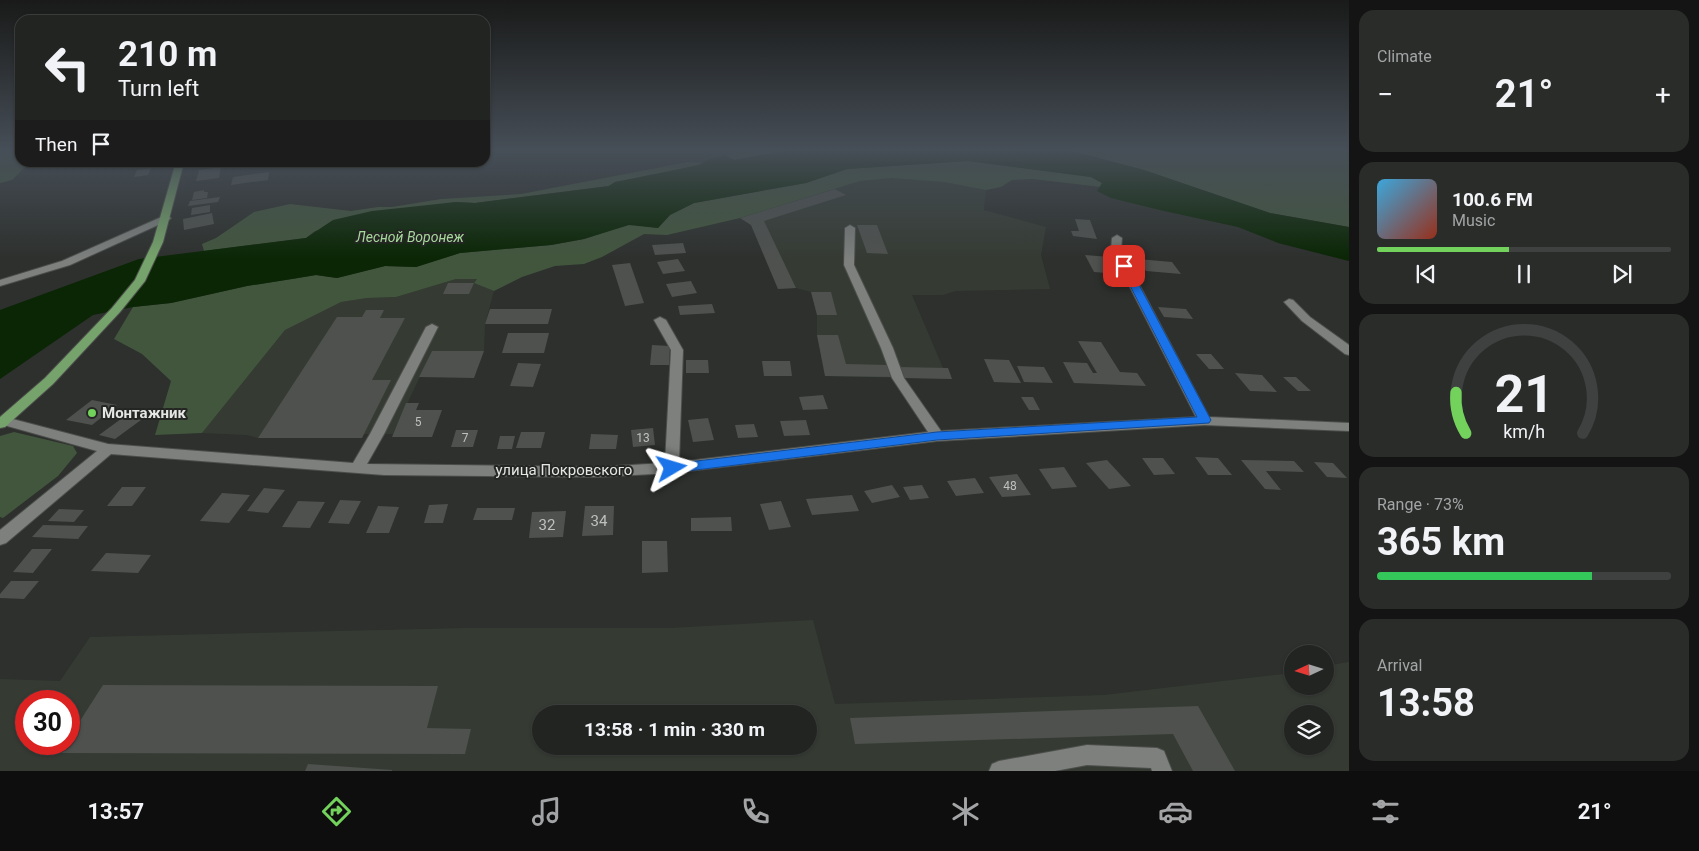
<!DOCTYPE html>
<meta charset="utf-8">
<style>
body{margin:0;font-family:Roboto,sans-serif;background:#2a2c2a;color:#f1f3f6;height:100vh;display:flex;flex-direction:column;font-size:19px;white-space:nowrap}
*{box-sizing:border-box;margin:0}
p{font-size:16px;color:#a2a4a5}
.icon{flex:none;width:28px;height:28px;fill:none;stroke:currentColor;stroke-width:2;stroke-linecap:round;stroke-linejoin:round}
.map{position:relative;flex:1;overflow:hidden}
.drawer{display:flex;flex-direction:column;gap:10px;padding:10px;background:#131413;width:350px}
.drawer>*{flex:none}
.guide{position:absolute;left:15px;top:15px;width:475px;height:152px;border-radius:15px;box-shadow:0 1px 4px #0004,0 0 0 1px #3f4140;background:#222422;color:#f1f3f6;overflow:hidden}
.needle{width:32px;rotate:266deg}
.buttons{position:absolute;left:1284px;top:645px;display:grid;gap:10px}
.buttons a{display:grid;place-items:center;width:50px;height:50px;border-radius:50%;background:#222422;box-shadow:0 1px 4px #0004,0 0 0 1px #3f4140;font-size:25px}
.speed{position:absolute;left:15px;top:690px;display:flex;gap:10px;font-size:25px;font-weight:700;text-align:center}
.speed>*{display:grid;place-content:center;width:65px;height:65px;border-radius:50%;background:#222422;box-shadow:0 1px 4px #0004,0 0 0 1px #3f4140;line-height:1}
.speed .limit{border:8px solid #d22;background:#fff;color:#111}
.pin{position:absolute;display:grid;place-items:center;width:42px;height:42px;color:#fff;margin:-21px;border-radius:10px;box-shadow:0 2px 8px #0006}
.me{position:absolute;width:55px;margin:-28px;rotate:83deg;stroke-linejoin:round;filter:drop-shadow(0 0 4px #0008)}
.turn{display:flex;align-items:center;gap:18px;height:105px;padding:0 20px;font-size:22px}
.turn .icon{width:65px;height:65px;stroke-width:2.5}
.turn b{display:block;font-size:35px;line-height:42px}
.then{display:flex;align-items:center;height:48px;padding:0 20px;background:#0003;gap:10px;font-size:19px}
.big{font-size:38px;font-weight:700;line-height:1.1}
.drawer .tile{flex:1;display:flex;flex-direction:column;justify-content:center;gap:8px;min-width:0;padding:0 18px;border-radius:15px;background:#2a2c2a}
.drawer .dial{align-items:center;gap:0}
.dial svg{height:130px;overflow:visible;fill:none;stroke:#3f4140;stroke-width:7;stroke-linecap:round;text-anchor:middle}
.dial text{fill:#f1f3f6;stroke:none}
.song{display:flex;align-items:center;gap:15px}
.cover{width:60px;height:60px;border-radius:8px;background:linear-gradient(135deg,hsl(200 70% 55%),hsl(10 70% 35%))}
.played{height:5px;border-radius:2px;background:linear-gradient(90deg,#73d25c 45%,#3f4140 45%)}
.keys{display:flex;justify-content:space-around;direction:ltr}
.heat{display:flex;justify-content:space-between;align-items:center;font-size:28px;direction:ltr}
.charge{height:8px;border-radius:4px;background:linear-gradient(90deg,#34c759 73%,#3f4140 0)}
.trip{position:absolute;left:532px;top:705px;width:285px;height:50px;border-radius:25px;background:#222422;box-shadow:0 1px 4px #0004,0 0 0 1px #3f4140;font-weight:700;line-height:50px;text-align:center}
.dock{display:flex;height:80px;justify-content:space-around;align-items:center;background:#0e0e0e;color:#a2a4a5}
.dock .icon{width:35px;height:35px}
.dock .on{color:#73d25c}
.dock b{font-size:22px;color:#f1f3f6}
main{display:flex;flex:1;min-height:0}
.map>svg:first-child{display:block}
.built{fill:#353b33;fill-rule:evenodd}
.green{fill:#42563d}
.water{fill:#0a2604}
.building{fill:#4e514e}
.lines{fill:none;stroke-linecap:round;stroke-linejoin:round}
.minor-casing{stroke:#4c4e4b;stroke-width:2}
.major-casing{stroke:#4c4e4b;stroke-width:2}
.minor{fill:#7d807d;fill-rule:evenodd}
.major{fill:#76a36b;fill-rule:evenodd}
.route{fill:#1a73e8;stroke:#114b97}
.poi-dot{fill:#73d25c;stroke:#242623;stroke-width:2}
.labels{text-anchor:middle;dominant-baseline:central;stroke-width:4;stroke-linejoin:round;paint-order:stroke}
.number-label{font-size:12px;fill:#bec1be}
.far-water-label{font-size:14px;font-style:italic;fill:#a6d89b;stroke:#242623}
.poi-label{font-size:15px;font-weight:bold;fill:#e4e6e4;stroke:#242623;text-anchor:start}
.street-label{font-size:15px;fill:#e4e6e4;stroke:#242623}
.near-number-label{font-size:15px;fill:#bec1be}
</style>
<main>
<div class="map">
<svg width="1349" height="771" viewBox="0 0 1349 771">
<rect width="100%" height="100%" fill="#2d302d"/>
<g class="built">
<path d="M890,178L944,182L986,190L984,210L1046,227L1041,255L1050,289L956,291L943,295H912L943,368H948L952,379L825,376L817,335V315L811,292L796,288L778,289L751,225L740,218L860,181Z"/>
<path d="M456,279H477L474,283L494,291L485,324L484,351H432L393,434H364L362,438H258L247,435L202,433L285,330L341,302L367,298L396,297Z"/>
<path d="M813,620L835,704L1104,695L1292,673V686H1325V666L1349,662V771H0V679L60,681L90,637L467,628H670ZM26,701H69V744H26ZM541,714H809V746H541ZM1292,714H1325V746H1292Z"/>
</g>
<g class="green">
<path d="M0,151H20V162L29,163L12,180L0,183Z"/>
<path d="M741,151H784L734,160L726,156Z"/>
<path d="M1072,151H1349V227L1270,213L1144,170Z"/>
<path d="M968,161L1091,177L1102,183L1101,187L1033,179L1012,180L1001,187L986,190L944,182L891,178L860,181L740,218L667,235L644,234L602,257L584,264L555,266L522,277L494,291L474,283L477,279H456L396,297L367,298L341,302L285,330L202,433L155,435L171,381L142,354L114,339L133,307L171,303L247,286L316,275L337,278L385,266L416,267L460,253L551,245L584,239L629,224L658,228L670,215L694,203L806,183L847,169Z"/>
<path d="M688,162L704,163L664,174L615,182L609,186L475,203L456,202L436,205L315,231L306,238L204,251L202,244L216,238L254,212L290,204L351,211L378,207H392L441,199L521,194Z"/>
<path d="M14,432L73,446L77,453L58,476L3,518L0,517V436Z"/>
</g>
<path class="water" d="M784,151H1072L1144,170L1270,213L1349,227V261L1278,243L1238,227L1164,211L1111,198L1097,191L1102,183L1091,177L968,161L847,169L806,183L694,203L670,215L658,228L629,225L584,239L551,245L460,253L416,267L385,266L337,278L316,275L292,279L247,286L171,303L133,307L93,315L0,379V310L139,259L306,238L333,220L372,211L456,202L475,203L609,186L615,182L699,165L710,159L726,156L734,160Z"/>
<g class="building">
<path d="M221,167L219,178L196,181L199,170Z"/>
<path d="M151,168L148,175L134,177L137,170Z"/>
<path d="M269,172L268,180L231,185L233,177Z"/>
<path d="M835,189L846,195L764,221L796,288L778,289L751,225L740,218Z"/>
<path d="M204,190V192H208L207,198L192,200L194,192Z"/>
<path d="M220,197L218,202L188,206L190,201Z"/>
<path d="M210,205V212L191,215L192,208Z"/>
<path d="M212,213L214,224L184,230L183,219Z"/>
<path d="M1075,219L1090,220L1097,239L1073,236L1071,231H1079Z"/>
<path d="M857,225H877L888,254L867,253Z"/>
<path d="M683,243L686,253L655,255L652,245Z"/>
<path d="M1085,255L1110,257L1119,274L1094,272Z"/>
<path d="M678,259L685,271L663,274L657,262Z"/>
<path d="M1138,259L1172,262L1181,274L1146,271Z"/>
<path d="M630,263L644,303L625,306L612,265Z"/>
<path d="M691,281L697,293L672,297L666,284Z"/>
<path d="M448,283H474L469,294H443Z"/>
<path d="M811,292H831L837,315H817Z"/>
<path d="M712,304L715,313L680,315L678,306Z"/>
<path d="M1158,307L1186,309L1193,319L1164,317Z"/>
<path d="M490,309H552L548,324H485Z"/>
<path d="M366,310H384L380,318H405L372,380H391L362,438H258L337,317H362Z"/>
<path d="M508,333H549L544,353H502Z"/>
<path d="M817,335H838L846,364L889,365L893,377L825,376Z"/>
<path d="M1078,341L1101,342L1120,372L1137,373L1146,386L1074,383L1063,362L1087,363L1093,373H1097Z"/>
<path d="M652,345L670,346L669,365H650Z"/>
<path d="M432,351H484L474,378L419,377Z"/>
<path d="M1196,354H1211L1224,369H1209Z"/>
<path d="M984,359L1009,360L1021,383L994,382Z"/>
<path d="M686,360H708L709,373H686Z"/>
<path d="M762,361H790L792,376H764Z"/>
<path d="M518,363L541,364L533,387L510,386Z"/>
<path d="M1017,366L1044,367L1053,383L1024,382Z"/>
<path d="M899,367L948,368L952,379L902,378Z"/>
<path d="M1235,373L1262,375L1277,392L1250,391Z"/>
<path d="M1283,377H1296L1311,391H1298Z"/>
<path d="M823,395L828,409L803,410L799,397Z"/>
<path d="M1021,397H1033L1040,410H1029Z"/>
<path d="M92,400L117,405L92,425L66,420Z"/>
<path d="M406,403H419L416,410H442L432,437H392Z"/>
<path d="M125,416L141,420L115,439L99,435Z"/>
<path d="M708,418L714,440L693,442L688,420Z"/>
<path d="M806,420L810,435L784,436L780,421Z"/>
<path d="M754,424L758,437L738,438L735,425Z"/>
<path d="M653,428L655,445L633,447L631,430Z"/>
<path d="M456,430H478L473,447H451Z"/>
<path d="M521,432H545L541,448H516Z"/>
<path d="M591,434L618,435L616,449H589Z"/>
<path d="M500,436H515L512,449H497Z"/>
<path d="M1195,457L1218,458L1232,475H1208Z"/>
<path d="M1142,458H1163L1175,474L1154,475Z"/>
<path d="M1107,460L1131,486L1109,489L1086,463Z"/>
<path d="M1241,460L1294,461L1304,472L1266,471L1281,490L1265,489Z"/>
<path d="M1314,462L1333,463L1347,478L1327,477Z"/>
<path d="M1064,467L1077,487L1052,489L1039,469Z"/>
<path d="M1017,474L1031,495L1002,497L989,477Z"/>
<path d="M975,478L984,493L956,496L947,481Z"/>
<path d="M892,485L900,497L872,503L864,491Z"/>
<path d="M922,485L929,498L910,500L903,487Z"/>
<path d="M122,487H146L132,506H107Z"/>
<path d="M264,488L285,490L268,513L247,511Z"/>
<path d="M222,493L250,495L229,523L200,521Z"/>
<path d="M852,495L859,511L812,515L806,499Z"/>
<path d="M340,500L361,501L349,524L328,523Z"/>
<path d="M298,501L325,502L310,528L282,527Z"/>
<path d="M781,501L791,527L769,530L760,504Z"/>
<path d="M448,504L443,523H424L429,505Z"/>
<path d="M378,506L399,507L389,533H366Z"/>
<path d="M585,506H614L613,535L582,536Z"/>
<path d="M477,508H515L512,520H473Z"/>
<path d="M59,509L84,510L74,522L48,521Z"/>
<path d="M566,511L563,537L529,538L532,512Z"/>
<path d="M731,517L732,531H691V518Z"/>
<path d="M43,525L88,526L78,539L32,537Z"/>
<path d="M642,541H667L668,572L642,573Z"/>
<path d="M32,549H52L33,573L13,572Z"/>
<path d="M106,553L151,555L138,573L91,571Z"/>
<path d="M11,581H39L24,599L0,598V594Z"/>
<path d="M103,685L438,686L427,728L471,729L465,754L59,753L65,744H69V738Z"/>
<path d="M1198,706L1235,771H1193L1173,734L855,744L850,718Z"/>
<path d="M308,764L392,770V771H305Z"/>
</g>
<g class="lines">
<g class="minor-casing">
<g id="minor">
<path d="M166,215L171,218L169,220L70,265L0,286V280L62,261Z"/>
<path d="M850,225L855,228L854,265L893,348L904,378L941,431L1196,417L1111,250L1112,238L1117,235L1122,238L1121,250L1209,417L1349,423V431L1205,425L937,441L672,473L598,477L384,475L111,454L6,543L0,545V530L97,451L0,424V418L5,417L108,444L353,463L370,434L426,327L432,324L438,327L384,434L367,464L598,467L665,463L671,350L654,320L660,317L666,320L683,350L679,462L928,432L892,378L881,348L844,265L845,228Z"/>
<path d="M1289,299L1293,300L1310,317L1349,345V355L1345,354L1302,321L1284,302Z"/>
<path d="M1087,745L1157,748L1164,751L1172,771H1152L1151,768L1087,765L1055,771H989L992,764L999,761Z"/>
</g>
</g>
<g class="major-casing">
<path id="major" d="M176,162H184L163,242L145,281L120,312L53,384L5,427L0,428V417L45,378L112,308L135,280L153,242Z"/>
</g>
<use href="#minor" class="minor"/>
<use href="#major" class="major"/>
</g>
<linearGradient id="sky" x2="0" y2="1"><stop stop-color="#191a19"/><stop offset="0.58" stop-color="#464e57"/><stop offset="1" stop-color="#464e57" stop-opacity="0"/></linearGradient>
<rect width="1349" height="259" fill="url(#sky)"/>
<path class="route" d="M1124,263L1129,266L1211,420L1209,423L937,440L672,473L667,471L666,468L667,465L672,464L937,432L1197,417L1120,266Z"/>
<circle class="poi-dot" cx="92" cy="413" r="5"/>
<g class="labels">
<g class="number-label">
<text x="418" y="422">5</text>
<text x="465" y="438">7</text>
<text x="643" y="438">13</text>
<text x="1010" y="486">48</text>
</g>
<g class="far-water-label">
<text x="410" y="237">Лесной Воронеж</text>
</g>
<g class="poi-label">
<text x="102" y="413">Монтажник</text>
</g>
<g class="street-label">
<text x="564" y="470">улица Покровского</text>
</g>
<g class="near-number-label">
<text x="599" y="521">34</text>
<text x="547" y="525">32</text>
</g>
</g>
</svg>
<div class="buttons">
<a><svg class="needle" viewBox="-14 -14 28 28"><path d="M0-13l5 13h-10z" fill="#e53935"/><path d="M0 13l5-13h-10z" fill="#a2a4a5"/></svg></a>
<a><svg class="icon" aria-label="layers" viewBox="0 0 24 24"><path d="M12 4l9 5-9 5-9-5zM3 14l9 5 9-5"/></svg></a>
</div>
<div class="speed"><div class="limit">30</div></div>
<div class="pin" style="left:1124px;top:266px;background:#d93025"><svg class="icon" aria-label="arrive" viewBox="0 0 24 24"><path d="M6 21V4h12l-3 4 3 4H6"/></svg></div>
<svg class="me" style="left:672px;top:468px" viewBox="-20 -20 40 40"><path d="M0-17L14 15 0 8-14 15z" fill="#1a73e8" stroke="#fff" stroke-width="4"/></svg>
<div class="trip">13:58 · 1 min · 330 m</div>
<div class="guide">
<div class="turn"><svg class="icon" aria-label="left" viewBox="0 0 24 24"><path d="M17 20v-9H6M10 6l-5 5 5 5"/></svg><div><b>210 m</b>Turn left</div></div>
<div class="then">Then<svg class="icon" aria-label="arrive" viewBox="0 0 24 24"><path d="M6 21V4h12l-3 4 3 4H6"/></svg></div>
</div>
</div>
<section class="drawer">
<div class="tile"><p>Climate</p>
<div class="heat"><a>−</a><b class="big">21°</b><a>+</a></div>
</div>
<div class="tile">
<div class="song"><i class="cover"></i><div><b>100.6 FM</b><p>Music</p></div></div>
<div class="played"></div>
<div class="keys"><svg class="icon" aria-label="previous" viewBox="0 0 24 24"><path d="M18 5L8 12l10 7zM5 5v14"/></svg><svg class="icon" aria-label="pause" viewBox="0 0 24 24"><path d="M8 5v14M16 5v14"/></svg><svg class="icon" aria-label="next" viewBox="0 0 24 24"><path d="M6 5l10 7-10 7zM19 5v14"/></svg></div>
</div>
<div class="tile dial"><svg viewBox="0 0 100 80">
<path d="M14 69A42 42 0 1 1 86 69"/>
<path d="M14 69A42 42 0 0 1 8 44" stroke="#73d25c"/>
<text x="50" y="56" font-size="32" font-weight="700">21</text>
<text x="50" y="72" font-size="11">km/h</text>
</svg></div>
<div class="tile"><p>Range · 73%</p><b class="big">365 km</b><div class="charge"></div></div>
<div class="tile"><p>Arrival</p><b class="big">13:58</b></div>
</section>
</main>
<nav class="dock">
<b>13:57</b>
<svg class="icon on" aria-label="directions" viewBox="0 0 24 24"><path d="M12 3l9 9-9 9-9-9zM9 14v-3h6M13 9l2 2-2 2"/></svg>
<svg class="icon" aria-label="music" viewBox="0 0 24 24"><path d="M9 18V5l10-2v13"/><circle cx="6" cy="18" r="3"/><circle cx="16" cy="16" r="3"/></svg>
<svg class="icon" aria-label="phone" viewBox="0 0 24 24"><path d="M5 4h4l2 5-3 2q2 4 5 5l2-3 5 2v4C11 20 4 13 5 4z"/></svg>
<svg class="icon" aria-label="climate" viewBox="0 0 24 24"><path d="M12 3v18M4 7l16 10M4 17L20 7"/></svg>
<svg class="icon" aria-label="car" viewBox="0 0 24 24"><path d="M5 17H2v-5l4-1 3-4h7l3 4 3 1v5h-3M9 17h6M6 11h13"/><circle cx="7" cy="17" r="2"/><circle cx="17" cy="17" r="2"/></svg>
<svg class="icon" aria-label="filters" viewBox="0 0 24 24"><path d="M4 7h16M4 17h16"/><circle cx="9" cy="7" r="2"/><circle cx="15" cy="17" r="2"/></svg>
<b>21°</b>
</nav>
